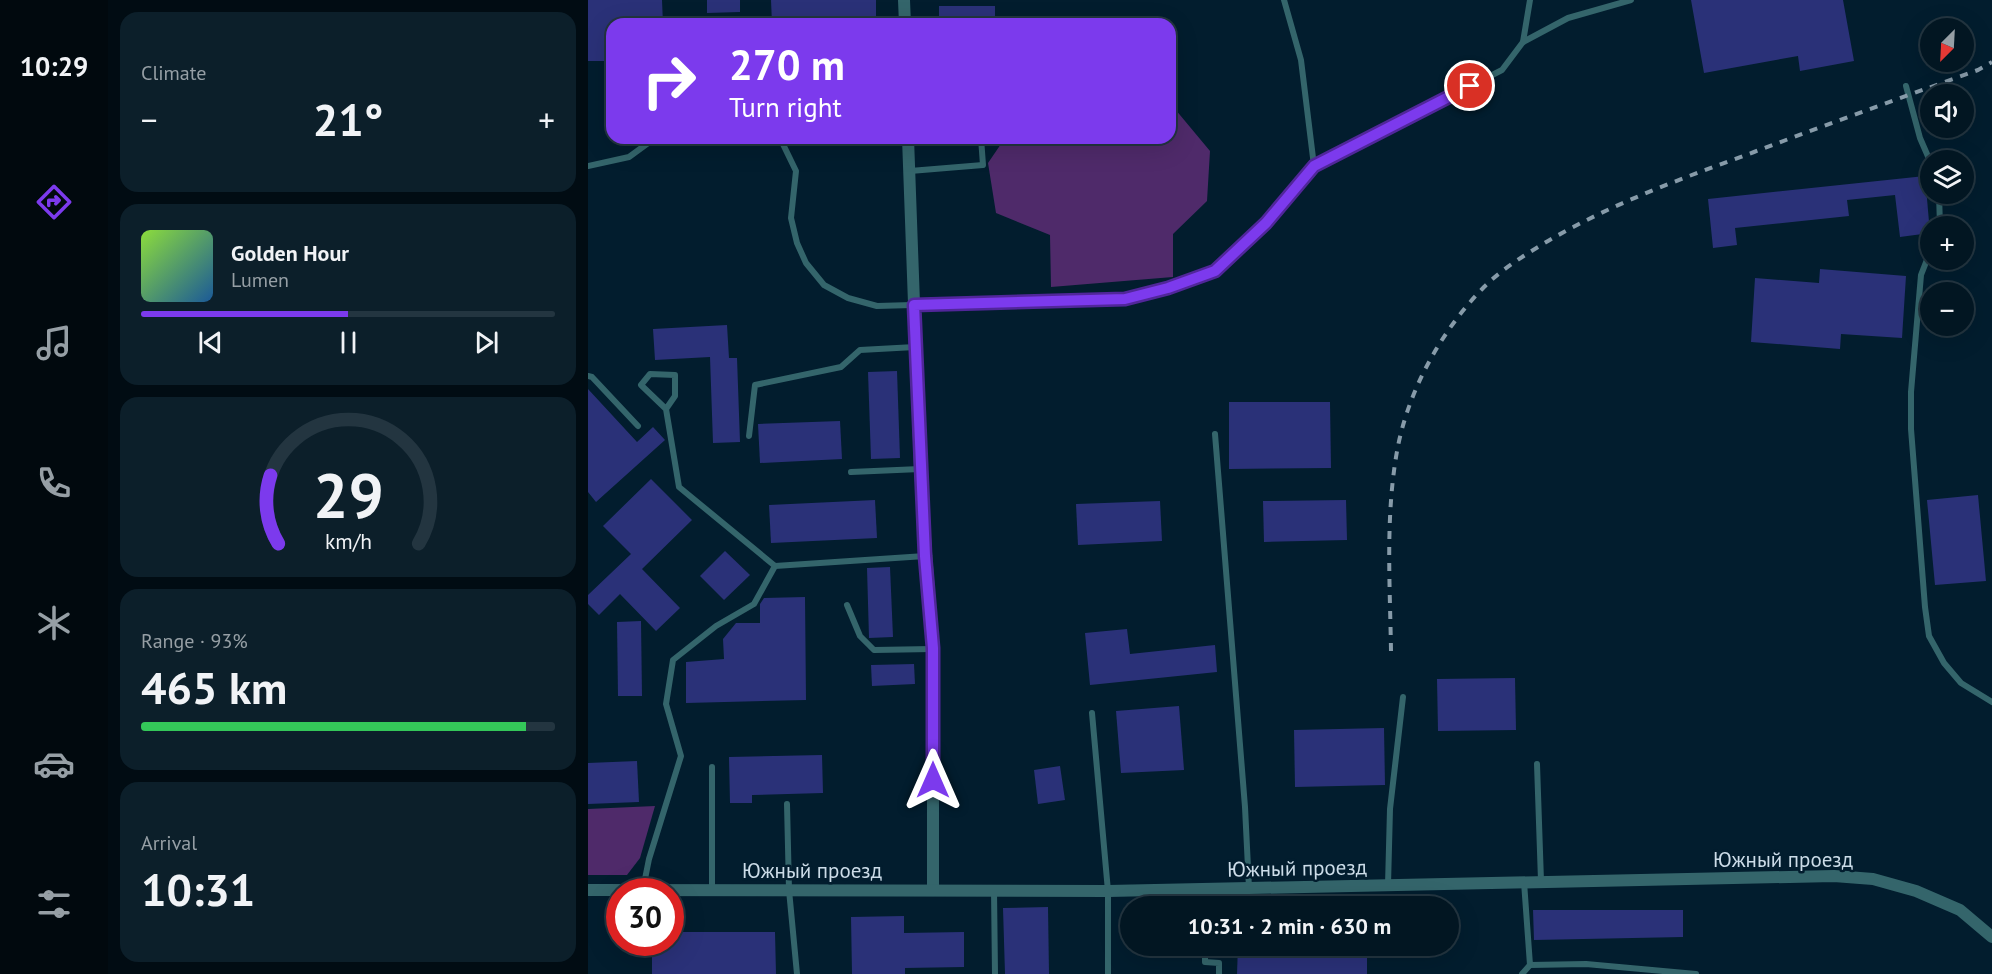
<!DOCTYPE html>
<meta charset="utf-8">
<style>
body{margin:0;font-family:"PT Sans",sans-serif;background:#0c1f2a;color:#f1f3f6;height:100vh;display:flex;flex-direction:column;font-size:22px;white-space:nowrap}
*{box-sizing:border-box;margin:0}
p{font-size:20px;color:#969fa5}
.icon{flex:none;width:33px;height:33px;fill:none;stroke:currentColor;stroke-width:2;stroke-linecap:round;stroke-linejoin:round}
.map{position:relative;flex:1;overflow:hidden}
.details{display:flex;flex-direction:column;gap:12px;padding:12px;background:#010c13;width:480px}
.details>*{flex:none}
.banner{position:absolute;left:18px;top:18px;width:570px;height:126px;border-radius:18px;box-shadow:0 6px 24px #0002,0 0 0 2px #233540;background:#7c3aed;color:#fff;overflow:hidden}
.needle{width:39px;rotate:204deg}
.tools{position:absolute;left:1332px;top:18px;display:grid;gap:12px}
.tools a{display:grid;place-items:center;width:54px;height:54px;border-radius:50%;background:#021622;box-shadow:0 6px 24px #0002,0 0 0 2px #233540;font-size:30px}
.speed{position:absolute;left:18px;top:878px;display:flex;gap:12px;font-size:30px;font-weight:700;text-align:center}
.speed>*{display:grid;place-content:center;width:78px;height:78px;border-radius:50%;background:#021622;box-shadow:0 6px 24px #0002,0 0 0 2px #233540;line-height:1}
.speed .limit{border:9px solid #d22;background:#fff;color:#111}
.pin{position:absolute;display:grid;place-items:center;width:51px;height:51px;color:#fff;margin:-26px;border:3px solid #fff;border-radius:50%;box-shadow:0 2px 6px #0007}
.me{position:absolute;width:66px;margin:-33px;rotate:0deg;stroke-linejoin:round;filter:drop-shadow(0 0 4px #0008)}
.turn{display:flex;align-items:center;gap:21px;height:126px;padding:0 24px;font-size:27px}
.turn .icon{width:78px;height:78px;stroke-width:2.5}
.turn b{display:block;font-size:42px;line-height:51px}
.big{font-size:45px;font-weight:800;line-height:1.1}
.details .tile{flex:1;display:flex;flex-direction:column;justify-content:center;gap:9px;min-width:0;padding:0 21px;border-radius:18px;background:#0c1f2a}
.details .dial{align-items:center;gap:0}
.dial svg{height:156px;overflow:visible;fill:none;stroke:#233540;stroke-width:7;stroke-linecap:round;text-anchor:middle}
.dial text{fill:#f1f3f6;stroke:none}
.song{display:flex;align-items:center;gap:18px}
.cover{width:72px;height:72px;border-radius:9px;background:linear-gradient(135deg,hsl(90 70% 55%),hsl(210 70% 35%))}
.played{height:6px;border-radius:3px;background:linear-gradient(90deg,#7c3aed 50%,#233540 50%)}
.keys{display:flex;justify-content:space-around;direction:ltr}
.heat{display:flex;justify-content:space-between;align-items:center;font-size:33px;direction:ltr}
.charge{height:9px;border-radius:4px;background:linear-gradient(90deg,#34c759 93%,#233540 0)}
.trip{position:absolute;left:532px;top:896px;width:339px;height:60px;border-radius:30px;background:#021622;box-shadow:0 6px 24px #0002,0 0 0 2px #233540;font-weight:800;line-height:60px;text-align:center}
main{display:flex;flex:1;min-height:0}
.tab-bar{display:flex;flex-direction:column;width:108px;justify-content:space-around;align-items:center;background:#01090e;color:#969fa5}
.tab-bar .icon{width:42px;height:42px}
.tab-bar .selected{color:#7c3aed}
.tab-bar b{font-size:27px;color:#f1f3f6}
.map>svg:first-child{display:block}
.green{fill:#4f2a6a}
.building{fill:#2a3178}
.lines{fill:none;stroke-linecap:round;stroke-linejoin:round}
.service{stroke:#34656b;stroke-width:6}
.minor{stroke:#34656b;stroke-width:12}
.rail{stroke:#879ba9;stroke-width:4;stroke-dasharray:8 8;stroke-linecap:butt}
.route-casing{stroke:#51269a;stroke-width:15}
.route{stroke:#7c3aed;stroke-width:10}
.labels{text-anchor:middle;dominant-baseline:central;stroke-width:5;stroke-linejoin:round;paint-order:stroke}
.street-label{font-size:21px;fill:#ccdce8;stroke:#021d2e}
</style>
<main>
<nav class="tab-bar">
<b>10:29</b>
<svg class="icon selected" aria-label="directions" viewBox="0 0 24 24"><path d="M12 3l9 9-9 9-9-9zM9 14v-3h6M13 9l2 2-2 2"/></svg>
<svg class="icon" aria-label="music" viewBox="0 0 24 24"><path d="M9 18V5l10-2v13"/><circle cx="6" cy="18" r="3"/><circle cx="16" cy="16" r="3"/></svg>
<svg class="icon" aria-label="phone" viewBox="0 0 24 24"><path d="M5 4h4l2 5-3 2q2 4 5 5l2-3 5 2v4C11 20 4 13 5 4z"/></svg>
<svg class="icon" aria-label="climate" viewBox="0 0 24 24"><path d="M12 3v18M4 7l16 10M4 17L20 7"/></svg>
<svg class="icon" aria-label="car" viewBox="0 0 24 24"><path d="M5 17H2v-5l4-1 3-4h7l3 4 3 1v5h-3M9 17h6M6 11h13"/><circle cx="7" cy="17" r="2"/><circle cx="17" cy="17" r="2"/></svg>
<svg class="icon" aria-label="filters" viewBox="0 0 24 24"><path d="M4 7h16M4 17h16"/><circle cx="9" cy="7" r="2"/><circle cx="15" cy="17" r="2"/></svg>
</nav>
<section class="details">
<div class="tile"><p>Climate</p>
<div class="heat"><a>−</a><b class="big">21°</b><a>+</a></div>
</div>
<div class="tile">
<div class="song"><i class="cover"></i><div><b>Golden Hour</b><p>Lumen</p></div></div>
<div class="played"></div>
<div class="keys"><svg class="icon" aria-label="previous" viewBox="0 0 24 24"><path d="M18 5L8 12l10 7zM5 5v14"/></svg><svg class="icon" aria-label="pause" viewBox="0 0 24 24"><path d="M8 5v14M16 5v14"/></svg><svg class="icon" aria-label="next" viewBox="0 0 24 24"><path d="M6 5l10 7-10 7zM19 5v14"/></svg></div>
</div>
<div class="tile dial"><svg viewBox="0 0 100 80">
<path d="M14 69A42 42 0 1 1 86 69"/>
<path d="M14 69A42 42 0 0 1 10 34" stroke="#7c3aed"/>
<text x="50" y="56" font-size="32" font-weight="700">29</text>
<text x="50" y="72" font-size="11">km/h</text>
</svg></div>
<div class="tile"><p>Range · 93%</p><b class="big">465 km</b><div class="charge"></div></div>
<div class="tile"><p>Arrival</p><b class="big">10:31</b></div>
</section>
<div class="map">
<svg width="1404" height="974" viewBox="0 0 1404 974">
<rect width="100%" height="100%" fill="#021d2e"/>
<g class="green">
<path d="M582,103L622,151L619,201L585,234V277L463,287L462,235L408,213L400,163L415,141L421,138H582Z"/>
<path d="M67,806L52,858L39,875H0V809Z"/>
</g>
<g class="building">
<path d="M0,0H74L75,24H24V61H0Z"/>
<path d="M119,0H152V12L119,13Z"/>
<path d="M183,0H288V24H184Z"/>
<path d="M1103,0H1255L1266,61L1212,71L1210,56L1116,73Z"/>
<rect x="351" y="6" width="56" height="15"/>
<path d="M1337,176L1342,233L1312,237L1307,195L1259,200L1261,216L1147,228L1149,245L1125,248L1120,199Z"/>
<path d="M1232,269L1318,276L1314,338L1253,334L1252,349L1163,342L1167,278L1231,283Z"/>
<path d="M139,325L141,358H149L152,442L125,443L122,357L67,360L65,329Z"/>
<path d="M309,371L312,458L283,459L280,372Z"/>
<path d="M0,389L49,442L65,427L77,440L8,502L0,492Z"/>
<path d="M641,402H742L743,468L641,469Z"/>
<path d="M252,421L254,459L172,463L170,424Z"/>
<path d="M63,479L104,520L54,569L92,608L68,631L32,594L11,615L0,604V595L43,554L15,526Z"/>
<path d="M1390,495L1398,581L1347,585L1339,500Z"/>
<path d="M287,500L289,538L183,543L181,505Z"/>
<path d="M758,500L759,540L676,542L675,501Z"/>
<path d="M572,501L574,541L490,545L488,504Z"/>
<path d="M137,551L162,575L136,600L112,576Z"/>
<path d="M302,567L305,637L281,638L279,568Z"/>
<path d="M217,597L218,700L98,703V662L136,659L135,639L148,623H172V604L176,598Z"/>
<path d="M53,621L54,696H30L29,622Z"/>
<path d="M539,629L542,654L627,645L629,672L502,685L497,633Z"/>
<path d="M326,664L327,684L284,686L283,665Z"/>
<path d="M927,678L928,730L850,731L849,679Z"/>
<path d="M591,706L596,770L533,773L528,711Z"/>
<path d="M796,728L797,785L707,787L706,730Z"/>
<path d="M234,755L235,793L164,795V803H142L141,757Z"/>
<path d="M49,761L51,802L0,804V763Z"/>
<path d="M472,766L477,800L450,804L446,770Z"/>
<path d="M460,907L461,974H417L415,908Z"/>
<path d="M945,910H1095V937L946,940Z"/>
<path d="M316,916V933L376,932V967L317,968V974H264L263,917Z"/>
<path d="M82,932H187L188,974H64V942H82Z"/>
<path d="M650,945H779V974H649Z"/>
</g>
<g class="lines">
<g class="service">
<path d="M696,0L713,60L726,166"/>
<path d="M495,24L538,21L544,24"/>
<path d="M935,42L942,0"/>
<path d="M1318,86L1332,138L1342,161"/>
<path d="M192,138L208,171L203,218L209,243L218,263L236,285L260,298L289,306L537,299L580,288L628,271L678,223L726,166L914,70L935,42L980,18L1043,0"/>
<path d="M0,166L41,157L67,138"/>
<path d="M322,171L395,165L393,138"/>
<path d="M1351,194L1352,226"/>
<path d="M1342,252L1333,275L1323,392V429L1337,607L1341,636L1356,663L1373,683L1404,702"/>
<path d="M0,376L4,377L50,426"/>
<path d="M78,409L87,396V375L62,374L53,385L78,409L91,487L187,566L337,556"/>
<path d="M627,434L657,807L661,888"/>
<path d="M161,436L167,385L253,367L272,350L327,347"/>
<path d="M263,472L332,469"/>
<path d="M259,605L272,636L286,650L344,649"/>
<path d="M504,713L520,891V974"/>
<path d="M949,764L953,881"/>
<path d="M199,804L201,890L209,974"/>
<path d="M936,882L942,965L998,964L1108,974"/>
<path d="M800,885L802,809L815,697"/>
<path d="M55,889L61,859L93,756L78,704L85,660L128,626L166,604L187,566"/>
<path d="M124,890V767"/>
<path d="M406,890L407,974"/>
<path d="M618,906V890"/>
<path d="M617,945V962L631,963V974"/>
<path d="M934,974L942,965"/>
</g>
<g class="minor">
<path d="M316,0L317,24"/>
<path d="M320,138L332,469L345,648V889"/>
<path d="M0,890L520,891L1246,876L1285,879L1328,891L1372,910L1404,937"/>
</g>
<path class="rail" d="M803,651C802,583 797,513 810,446C822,387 854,330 896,287C914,269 938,254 960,241C1025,203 1095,178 1166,152C1240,124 1315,97 1390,70L1404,62"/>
</g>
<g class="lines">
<g class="route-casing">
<path id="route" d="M345,780V648L337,556L326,305L537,299L580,288L627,271L678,223L726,166L882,86"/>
</g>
<use href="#route" class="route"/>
</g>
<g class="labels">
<g class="street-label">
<text x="1195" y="859">Южный проезд</text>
<text transform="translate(709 868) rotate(-1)">Южный проезд</text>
<text x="224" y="870">Южный проезд</text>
</g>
</g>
</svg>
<div class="tools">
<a><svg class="needle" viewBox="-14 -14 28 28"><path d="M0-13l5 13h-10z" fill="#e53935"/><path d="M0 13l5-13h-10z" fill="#969fa5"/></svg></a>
<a><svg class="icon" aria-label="sound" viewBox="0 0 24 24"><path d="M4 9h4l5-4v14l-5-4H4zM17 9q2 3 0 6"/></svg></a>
<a><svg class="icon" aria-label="layers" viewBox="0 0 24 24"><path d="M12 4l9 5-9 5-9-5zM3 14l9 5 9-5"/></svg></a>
<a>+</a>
<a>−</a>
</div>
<div class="speed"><div class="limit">30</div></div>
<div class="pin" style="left:882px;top:86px;background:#d93025"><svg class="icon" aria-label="arrive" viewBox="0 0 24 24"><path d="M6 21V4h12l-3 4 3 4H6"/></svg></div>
<svg class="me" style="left:345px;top:780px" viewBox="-20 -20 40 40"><path d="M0-17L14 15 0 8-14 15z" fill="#7c3aed" stroke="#fff" stroke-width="4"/></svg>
<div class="trip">10:31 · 2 min · 630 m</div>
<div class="banner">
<div class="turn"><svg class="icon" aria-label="right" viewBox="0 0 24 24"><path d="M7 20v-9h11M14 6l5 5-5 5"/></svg><div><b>270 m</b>Turn right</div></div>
</div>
</div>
</main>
